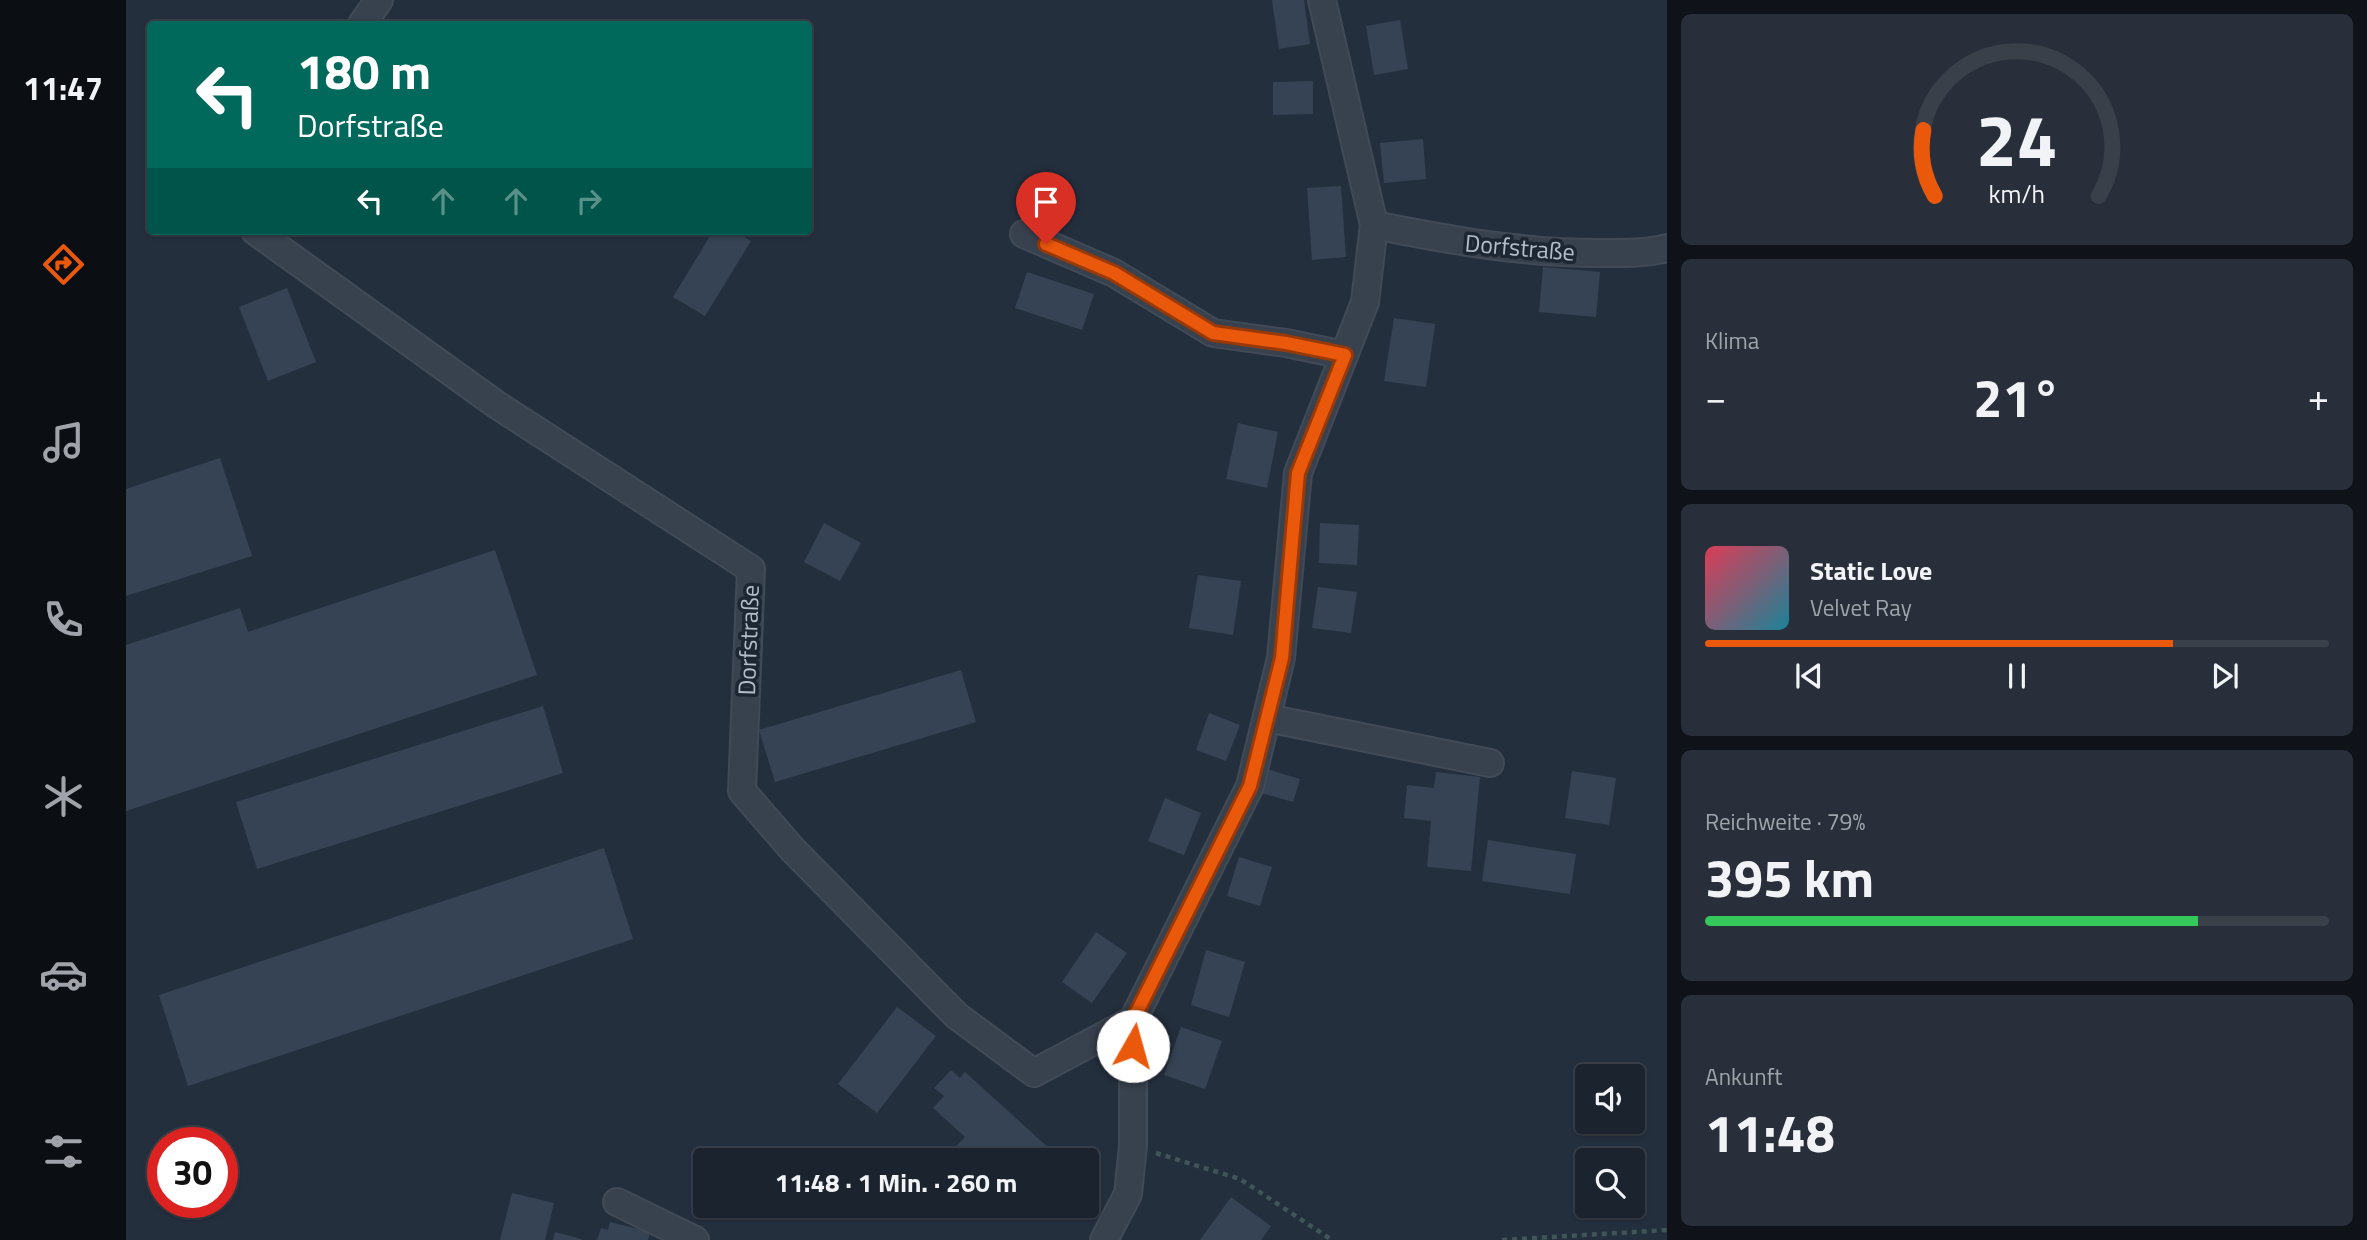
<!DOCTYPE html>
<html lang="de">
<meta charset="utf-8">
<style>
body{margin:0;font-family:"Titillium Web",sans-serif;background:#282f3a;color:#f1f3f6;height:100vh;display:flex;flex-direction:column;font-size:26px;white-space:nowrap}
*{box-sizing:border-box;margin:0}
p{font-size:23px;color:#a0a4aa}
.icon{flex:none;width:38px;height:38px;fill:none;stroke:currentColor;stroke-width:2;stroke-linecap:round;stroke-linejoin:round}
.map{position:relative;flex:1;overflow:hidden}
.details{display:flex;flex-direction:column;gap:14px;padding:14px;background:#0f1319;width:700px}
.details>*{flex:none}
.top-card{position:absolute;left:21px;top:21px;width:665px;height:214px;border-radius:7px;box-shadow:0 2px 5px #0004,0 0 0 2px #39404a;background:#00695c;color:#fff;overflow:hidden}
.fabs{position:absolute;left:1449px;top:1064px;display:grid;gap:14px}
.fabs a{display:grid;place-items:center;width:70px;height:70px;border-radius:7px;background:#1b232e;box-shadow:0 2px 5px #0004,0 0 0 2px #39404a;font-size:35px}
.speed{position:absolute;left:21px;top:1127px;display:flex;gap:14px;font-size:35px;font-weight:700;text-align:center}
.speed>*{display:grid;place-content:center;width:91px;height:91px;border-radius:50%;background:#1b232e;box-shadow:0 2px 5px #0004,0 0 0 2px #39404a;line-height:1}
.speed .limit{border:10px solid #d22;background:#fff;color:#111}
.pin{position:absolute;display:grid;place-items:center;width:60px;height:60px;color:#fff;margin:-72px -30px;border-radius:50% 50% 50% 0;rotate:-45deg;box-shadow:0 0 7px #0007}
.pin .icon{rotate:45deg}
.me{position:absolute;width:77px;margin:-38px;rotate:7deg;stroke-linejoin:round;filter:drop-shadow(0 0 5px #0008)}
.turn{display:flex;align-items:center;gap:24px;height:147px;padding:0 35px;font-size:32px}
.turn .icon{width:91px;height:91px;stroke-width:2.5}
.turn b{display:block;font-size:49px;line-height:60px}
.lanes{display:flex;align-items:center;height:66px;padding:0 35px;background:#0003;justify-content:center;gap:35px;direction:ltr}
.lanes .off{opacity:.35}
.big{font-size:52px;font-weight:700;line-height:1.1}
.details .tile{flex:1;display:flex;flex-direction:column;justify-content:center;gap:10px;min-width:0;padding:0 24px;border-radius:10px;background:#282f3a}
.details .dial{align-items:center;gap:0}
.dial svg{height:182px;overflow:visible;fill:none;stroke:#39404a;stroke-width:7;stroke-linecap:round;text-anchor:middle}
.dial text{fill:#f1f3f6;stroke:none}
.song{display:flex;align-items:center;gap:21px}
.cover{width:84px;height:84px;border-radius:10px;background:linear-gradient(135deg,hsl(350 70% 55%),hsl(190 70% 35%))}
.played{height:7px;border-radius:4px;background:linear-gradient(90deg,#ea580c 75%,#39404a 75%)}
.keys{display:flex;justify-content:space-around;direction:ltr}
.heat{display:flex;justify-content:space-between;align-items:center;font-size:38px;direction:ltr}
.charge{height:10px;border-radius:5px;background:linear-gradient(90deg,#34c759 79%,#39404a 0)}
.trip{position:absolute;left:567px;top:1148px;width:406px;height:70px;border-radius:7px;background:#1b232e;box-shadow:0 2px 5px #0004,0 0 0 2px #39404a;font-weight:700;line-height:70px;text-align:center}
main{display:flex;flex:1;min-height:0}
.dock{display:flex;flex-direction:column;width:126px;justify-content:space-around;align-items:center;background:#0b0e12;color:#a0a4aa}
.dock .icon{width:49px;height:49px}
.dock .active{color:#ea580c}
.dock b{font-size:32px;color:#f1f3f6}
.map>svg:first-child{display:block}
.building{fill:#364354}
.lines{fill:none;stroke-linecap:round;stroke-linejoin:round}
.minor-casing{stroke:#414a57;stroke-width:30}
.path{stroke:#3f5557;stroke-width:4.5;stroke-dasharray:5 5;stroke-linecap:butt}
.minor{stroke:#38414e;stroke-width:26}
.route-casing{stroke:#983908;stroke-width:18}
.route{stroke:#ea580c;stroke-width:12}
.labels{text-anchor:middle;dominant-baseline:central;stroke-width:7;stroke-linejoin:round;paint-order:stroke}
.street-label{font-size:24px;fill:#b4bcc9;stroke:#1d2633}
</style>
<main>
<nav class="dock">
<b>11:47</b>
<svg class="icon active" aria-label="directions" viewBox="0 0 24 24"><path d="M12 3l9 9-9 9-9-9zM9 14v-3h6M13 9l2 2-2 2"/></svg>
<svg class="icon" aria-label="music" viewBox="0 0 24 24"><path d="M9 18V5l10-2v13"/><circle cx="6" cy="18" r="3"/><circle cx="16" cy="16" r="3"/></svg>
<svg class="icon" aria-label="phone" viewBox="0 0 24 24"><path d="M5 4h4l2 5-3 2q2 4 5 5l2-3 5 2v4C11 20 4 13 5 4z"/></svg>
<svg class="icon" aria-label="climate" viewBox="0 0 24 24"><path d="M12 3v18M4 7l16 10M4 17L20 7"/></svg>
<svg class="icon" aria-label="car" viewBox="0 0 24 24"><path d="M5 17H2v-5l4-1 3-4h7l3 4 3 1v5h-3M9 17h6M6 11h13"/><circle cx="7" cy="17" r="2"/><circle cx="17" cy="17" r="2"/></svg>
<svg class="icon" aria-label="filters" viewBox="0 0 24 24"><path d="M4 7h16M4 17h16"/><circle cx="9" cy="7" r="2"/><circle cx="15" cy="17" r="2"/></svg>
</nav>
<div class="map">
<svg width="1541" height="1240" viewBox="0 0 1541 1240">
<rect width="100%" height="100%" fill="#242f3e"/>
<g class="building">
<path d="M1146,0H1178L1184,44L1153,49Z"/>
<path d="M1274,20L1282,69L1248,75L1240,26Z"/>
<path d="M1187,81V114L1147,115V82Z"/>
<path d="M1297,139L1300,179L1258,183L1254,143Z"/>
<path d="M1215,186L1220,257L1186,260L1181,188Z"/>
<path d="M587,231H609L625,241L579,316L547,297Z"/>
<path d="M1417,267L1474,272L1470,317L1413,312Z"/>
<path d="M901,272L968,294L956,330L889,308Z"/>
<path d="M161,288L190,362L142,381L113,307Z"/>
<path d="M1268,318L1309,324L1300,387L1258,381Z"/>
<path d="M1112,423L1152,432L1141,488L1100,479Z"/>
<path d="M94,458L126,556L0,596V489Z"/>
<path d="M698,523L735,543L714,581L678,562Z"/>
<path d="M1194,523L1233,525L1231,565L1193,563Z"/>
<path d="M369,550L411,675L0,811V645L114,608L122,632Z"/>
<path d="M1072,575L1115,581L1107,635L1063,628Z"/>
<path d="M1192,587L1231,592L1225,633L1186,628Z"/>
<path d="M835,670L850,722L649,782L633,730Z"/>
<path d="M417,706L437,773L131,869L110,802Z"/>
<path d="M1083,713L1114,725L1100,761L1070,750Z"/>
<path d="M1141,769L1174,779L1167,802L1135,793Z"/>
<path d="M1446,771L1490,778L1483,825L1439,818Z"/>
<path d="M1310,772L1354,777L1345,871L1301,867L1305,821L1278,818L1281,785L1308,788Z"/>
<path d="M1039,798L1075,813L1058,855L1022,841Z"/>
<path d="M1362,840L1450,854L1444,894L1356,881Z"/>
<path d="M478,848L507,939L62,1086L33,995Z"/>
<path d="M1113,857L1146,867L1134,906L1101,896Z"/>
<path d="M970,932L1001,953L966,1003L936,982Z"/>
<path d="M1080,950L1119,962L1103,1017L1065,1005Z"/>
<path d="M771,1007L810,1036L751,1113L712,1084Z"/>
<path d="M1055,1027L1096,1041L1079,1089L1038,1075Z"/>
<path d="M825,1070L834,1078L839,1072L936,1160H850L853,1158L845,1151L835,1160L825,1152L839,1137L807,1108L818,1096L808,1088Z"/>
<path d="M386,1193L428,1203L419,1240H374Z"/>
<path d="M1105,1197L1145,1226L1135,1240H1074Z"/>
<path d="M776,1206H813L804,1220Z"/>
<path d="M484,1222L524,1232L522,1240H471L475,1228L482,1230Z"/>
<path d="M429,1232L455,1239V1240H427Z"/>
</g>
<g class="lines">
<g class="minor-casing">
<g id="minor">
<path d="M236,24L253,0"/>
<path d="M1248,225C1323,240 1395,253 1472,253C1495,253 1518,254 1541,248"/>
<path d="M129,231L371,405L625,569L616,791L667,850L831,1016L908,1073L1007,1020"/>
<path d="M898,234L988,273L1087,333L1160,343L1218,355"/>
<path d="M1141,718L1364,763"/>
<path d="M491,1202L569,1240"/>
<path d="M978,1240L1002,1194L1007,1146V1020L1124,786L1155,658L1172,473L1239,302L1248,225L1196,0"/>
</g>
</g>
<g class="path">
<path d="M1030,1153L1114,1179L1206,1240"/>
<path d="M1376,1240L1541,1230"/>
</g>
<use href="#minor" class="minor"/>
</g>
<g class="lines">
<g class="route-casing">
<path id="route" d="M920,244L988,273L1087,333L1160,343L1219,355L1172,473L1156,658L1124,786L1007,1020V1046"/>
</g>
<use href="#route" class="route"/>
</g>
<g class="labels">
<g class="street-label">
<text transform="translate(1394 247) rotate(5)">Dorfstraße</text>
<text transform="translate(622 640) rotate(-88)">Dorfstraße</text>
</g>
</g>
</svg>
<div class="fabs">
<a><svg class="icon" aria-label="sound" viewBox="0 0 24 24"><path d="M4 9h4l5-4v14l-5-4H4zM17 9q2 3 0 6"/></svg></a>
<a><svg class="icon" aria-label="search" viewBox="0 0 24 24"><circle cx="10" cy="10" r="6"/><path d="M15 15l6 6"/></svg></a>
</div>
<div class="speed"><div class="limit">30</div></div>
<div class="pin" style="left:920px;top:244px;background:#d93025"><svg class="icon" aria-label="arrive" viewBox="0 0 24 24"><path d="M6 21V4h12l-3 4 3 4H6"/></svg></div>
<svg class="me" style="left:1007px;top:1046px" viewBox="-20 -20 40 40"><circle r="19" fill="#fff"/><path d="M0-13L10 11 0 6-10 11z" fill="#ea580c"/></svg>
<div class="trip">11:48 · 1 Min. · 260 m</div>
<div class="top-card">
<div class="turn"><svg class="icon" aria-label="left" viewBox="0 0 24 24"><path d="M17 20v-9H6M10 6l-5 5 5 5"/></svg><div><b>180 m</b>Dorfstraße</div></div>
<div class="lanes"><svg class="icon" aria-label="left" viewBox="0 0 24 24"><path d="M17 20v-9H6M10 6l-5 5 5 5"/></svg><svg class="icon off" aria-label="ahead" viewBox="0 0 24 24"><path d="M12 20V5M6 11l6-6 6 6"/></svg><svg class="icon off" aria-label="ahead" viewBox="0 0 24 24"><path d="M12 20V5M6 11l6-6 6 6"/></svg><svg class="icon off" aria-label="right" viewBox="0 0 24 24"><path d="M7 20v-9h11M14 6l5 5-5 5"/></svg></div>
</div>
</div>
<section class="details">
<div class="tile dial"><svg viewBox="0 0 100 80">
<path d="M14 69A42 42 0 1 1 86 69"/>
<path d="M14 69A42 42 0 0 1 9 40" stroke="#ea580c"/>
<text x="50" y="56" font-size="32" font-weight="700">24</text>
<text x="50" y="72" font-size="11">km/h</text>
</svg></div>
<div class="tile"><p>Klima</p>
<div class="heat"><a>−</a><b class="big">21°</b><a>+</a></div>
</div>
<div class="tile">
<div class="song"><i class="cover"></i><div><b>Static Love</b><p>Velvet Ray</p></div></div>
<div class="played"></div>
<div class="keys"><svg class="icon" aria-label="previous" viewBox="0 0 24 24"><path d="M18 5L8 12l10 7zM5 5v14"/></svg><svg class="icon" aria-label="pause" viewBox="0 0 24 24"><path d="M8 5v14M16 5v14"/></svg><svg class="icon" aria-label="next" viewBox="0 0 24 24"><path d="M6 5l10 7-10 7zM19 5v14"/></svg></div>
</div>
<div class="tile"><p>Reichweite · 79%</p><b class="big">395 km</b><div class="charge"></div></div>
<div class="tile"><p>Ankunft</p><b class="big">11:48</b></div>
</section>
</main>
